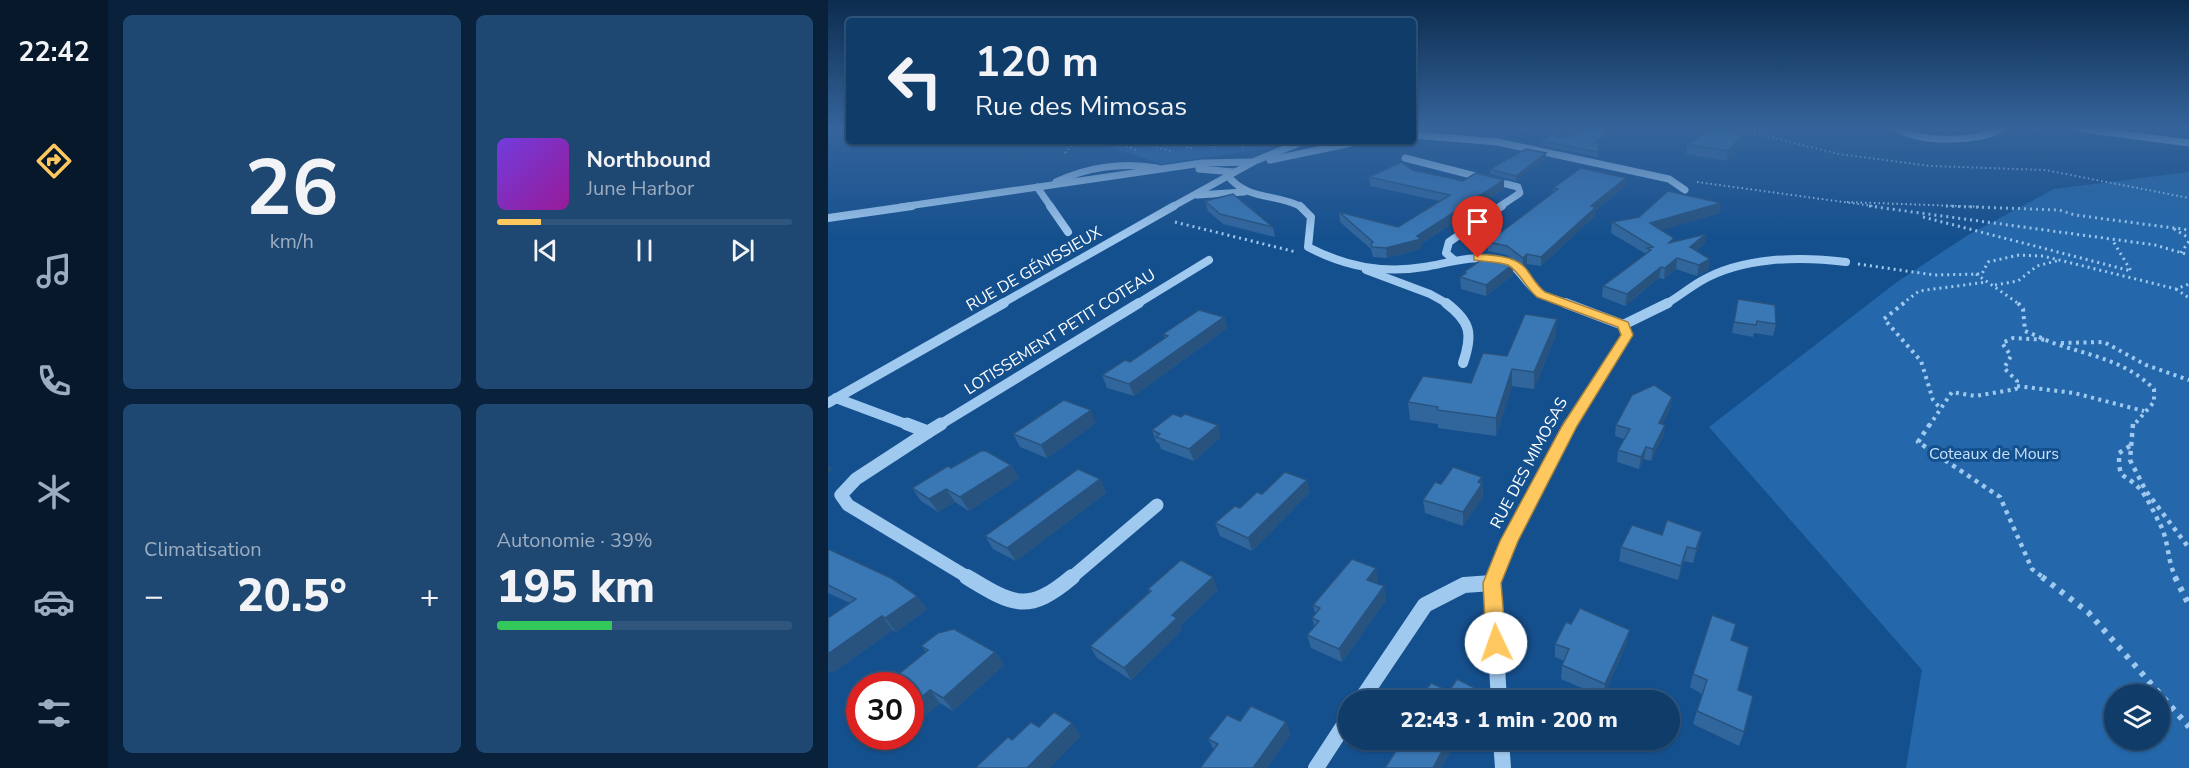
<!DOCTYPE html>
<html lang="fr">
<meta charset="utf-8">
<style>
body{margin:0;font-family:"Nunito Sans",sans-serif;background:#1e4772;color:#f1f3f6;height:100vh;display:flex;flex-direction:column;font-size:22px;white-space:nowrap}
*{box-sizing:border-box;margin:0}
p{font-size:20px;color:#9cadc1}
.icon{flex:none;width:33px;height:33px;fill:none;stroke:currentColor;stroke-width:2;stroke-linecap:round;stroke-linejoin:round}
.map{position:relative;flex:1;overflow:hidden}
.details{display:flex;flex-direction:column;gap:15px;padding:15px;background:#09213a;width:720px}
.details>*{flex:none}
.guide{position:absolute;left:18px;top:18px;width:570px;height:126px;border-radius:6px;box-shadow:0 2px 4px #0004,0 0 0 2px #30567e;background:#103c6a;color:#f1f3f6;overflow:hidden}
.tools{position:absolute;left:1276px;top:684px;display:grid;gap:12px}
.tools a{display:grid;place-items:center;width:66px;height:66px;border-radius:50%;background:#103c6a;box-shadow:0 2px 4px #0004,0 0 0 2px #30567e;font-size:30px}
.speed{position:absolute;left:18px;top:672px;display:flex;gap:12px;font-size:30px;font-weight:700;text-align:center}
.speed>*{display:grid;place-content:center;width:78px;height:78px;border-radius:50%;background:#103c6a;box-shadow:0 2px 4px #0004,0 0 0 2px #30567e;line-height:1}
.speed .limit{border:9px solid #d22;background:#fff;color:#111}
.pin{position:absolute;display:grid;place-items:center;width:51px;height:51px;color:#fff;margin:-62px -26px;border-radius:50% 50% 50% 0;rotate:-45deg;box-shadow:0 0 6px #0007}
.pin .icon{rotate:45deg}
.me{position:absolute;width:66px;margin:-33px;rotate:357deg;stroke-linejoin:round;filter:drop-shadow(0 0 4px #0008)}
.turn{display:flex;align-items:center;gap:21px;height:126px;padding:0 30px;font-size:27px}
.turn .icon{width:78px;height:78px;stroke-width:2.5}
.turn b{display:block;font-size:42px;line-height:51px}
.big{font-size:45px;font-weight:800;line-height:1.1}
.details .card{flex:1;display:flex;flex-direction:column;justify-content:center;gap:9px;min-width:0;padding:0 21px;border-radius:9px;background:#1e4772}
.details .dial{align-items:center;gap:0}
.dial b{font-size:78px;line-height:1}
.song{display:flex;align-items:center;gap:18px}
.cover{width:72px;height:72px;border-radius:9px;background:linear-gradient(135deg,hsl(260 70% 55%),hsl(300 70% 35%))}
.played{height:6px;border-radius:3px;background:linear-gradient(90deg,#ffc85f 15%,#30567e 15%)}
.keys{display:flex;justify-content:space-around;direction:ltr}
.heat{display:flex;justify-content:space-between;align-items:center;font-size:33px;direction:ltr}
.charge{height:9px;border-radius:4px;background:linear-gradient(90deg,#34c759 39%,#30567e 0)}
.details .tiles{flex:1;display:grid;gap:15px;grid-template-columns:repeat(2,1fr)}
.trip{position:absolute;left:510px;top:690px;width:342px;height:60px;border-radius:30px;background:#103c6a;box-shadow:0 2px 4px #0004,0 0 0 2px #30567e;font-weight:800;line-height:60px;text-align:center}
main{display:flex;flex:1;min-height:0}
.dock{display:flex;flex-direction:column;width:108px;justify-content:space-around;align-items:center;background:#06182a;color:#9cadc1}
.dock .icon{width:42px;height:42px}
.dock .current{color:#ffc85f}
.dock b{font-size:27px;color:#f1f3f6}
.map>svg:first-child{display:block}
.green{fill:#2468ab;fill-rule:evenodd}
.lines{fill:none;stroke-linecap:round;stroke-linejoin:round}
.path-far4{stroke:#a0c9f0;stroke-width:2;stroke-dasharray:1.5 3;stroke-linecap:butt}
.path-far3{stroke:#a0c9f0;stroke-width:3;stroke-dasharray:2 4;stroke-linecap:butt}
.path-far2{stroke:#a0c9f0;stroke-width:4;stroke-dasharray:3 4.5;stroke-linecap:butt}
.path-far1{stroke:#a0c9f0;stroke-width:4.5;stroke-dasharray:4 5;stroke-linecap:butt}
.path{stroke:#a0c9f0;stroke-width:6;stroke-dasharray:4.5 7;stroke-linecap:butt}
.minor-far4{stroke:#a0c9f0;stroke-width:7}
.minor-far3{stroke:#a0c9f0;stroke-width:8}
.minor-far2{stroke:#a0c9f0;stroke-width:10}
.minor-far1{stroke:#a0c9f0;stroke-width:13}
.minor{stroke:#a0c9f0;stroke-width:16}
.wall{fill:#31669c}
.shaded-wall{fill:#28537f}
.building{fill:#3977b5;stroke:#28537f;stroke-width:1.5}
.route{fill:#ffc85f;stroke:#a6823e;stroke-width:1.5}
.labels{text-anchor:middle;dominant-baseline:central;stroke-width:6;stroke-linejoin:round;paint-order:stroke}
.street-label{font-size:16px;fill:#fff;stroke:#15508e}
.park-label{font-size:16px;fill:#c6e1fb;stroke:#15508e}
</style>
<main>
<nav class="dock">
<b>22:42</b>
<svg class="icon current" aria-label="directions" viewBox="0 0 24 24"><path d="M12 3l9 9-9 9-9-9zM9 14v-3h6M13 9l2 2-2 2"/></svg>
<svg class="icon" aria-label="music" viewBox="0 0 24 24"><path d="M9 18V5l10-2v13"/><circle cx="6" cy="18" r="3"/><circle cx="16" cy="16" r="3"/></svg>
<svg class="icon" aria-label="phone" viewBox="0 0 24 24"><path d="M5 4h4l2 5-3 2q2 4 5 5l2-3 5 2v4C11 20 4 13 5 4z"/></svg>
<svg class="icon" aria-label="climate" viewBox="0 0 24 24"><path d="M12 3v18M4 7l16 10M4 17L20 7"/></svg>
<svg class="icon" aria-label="car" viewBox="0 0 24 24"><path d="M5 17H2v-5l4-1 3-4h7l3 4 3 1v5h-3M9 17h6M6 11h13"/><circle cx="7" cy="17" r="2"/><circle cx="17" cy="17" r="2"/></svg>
<svg class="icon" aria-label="filters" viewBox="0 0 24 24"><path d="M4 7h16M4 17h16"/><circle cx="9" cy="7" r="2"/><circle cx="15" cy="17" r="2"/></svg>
</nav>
<section class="details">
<div class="tiles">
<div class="card dial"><b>26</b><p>km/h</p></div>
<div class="card">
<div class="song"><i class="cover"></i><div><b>Northbound</b><p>June Harbor</p></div></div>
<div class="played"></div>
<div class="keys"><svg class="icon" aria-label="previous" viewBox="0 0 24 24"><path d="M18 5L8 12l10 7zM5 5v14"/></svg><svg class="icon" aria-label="pause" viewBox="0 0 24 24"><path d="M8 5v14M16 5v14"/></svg><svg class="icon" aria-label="next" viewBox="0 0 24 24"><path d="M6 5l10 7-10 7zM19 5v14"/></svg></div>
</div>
<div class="card"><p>Climatisation</p>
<div class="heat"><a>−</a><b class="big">20.5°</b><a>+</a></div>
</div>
<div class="card"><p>Autonomie · 39%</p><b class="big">195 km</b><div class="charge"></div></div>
</div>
</section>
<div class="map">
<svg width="1361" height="768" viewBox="0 0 1361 768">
<rect width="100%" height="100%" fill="#15508e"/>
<g class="green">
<path d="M265,141H463L449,147L333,164Z"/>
<path d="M1361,172V768H1078L1094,670L881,427L1069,282L1140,235L1226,189ZM1287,694H1332V740H1287Z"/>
</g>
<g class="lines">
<g class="path-far4">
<path d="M909,129L1011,154L1103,166L1217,170L1361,198"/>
<path d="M281,141L308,150"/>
<path d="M311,141L345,152"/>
<path d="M341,141L366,149"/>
<path d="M368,141L387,147"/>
<path d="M397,141L416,147"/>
<path d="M302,147L321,141"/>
<path d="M237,153L248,141"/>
<path d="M869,182L1052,207"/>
<path d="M1019,202L1157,207"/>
</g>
<g class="path-far3">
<path d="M1041,206L1327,245L1361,255"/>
<path d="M1118,206L1231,210L1247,215L1361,230"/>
<path d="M1095,217L1303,271L1285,241"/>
<path d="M347,222L468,252"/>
<path d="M1346,229L1361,238"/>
<path d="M1353,253L1361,241"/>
<path d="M1030,264L1106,275L1154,274L1160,262L1191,255L1215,256L1348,289L1361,284"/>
<path d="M1148,274L1191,304"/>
<path d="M1167,285L1190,281L1209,266L1232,260"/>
<path d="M1348,289L1361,298"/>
<path d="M1074,304L1091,291L1159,282"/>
</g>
<g class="path-far2">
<path d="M1076,303L1056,319L1093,361L1105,400L1113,409"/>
<path d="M1190,303L1195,309L1197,331C1207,335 1217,340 1228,344C1264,356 1298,361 1326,389V402L1305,426"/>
<path d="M1233,343L1276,342L1318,365L1361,380"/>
<path d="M1189,386L1246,393L1316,411"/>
<path d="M1101,426L1124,392L1147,396L1188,389L1189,381L1176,368L1183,356L1174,343L1185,338L1220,340"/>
</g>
<g class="path-far1">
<path d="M1102,424L1090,442L1172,497L1204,569L1216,578"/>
<path d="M1305,424L1302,460L1318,491L1361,548"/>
<path d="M1302,446L1291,453C1291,482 1294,471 1310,487C1319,496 1326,513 1332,524C1341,541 1339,561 1348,578"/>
</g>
<g class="path">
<path d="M1214,577L1260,612L1361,727"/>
<path d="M1347,577L1361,605"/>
</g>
<g class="minor-far4">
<path d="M1071,129C1090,143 1152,142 1172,129"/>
<path d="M1255,129L1361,143"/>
<path d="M585,135L670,142L841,179L857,190"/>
<path d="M577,158L690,187L692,193L671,207"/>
<path d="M442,160L533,141"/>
<path d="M371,169L406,172"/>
<path d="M400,176C420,201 448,193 474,207"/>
<path d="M228,182C259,167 295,162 329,168"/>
<path d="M209,187L223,207"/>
<path d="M369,195L416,192"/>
<path d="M73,207L374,163L424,162"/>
<path d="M344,207L427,161L476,141"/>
</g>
<g class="minor-far3">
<path d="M222,206L240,232"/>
<path d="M472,206L483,217L480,247C516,266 555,274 596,267C620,263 644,255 669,259C690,263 693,278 707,290C716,298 730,300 741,304"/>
<path d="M0,218L84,206"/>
<path d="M626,260L618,253L621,242L674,206"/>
<path d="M538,270L602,294L620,304"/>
<path d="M173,304L346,206"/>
<path d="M309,304L381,260"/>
<path d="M838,304C850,297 861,288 873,281C914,257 972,256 1018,262"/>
</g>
<g class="minor-far2">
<path d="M618,303C643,322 645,334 635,363"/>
<path d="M737,303L795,325L799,335L741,426"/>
<path d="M795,325L840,303"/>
<path d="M8,398L83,426"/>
<path d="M0,403L176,303"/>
<path d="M110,426L311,303"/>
</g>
<g class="minor-far1">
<path d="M79,424L100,432L28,479L13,495L20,505L141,578"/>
<path d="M100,432L113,424"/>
<path d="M243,578L329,505"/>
<path d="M666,578L681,541L742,424"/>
</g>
<g class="minor">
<path d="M139,577C184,604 199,615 244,577"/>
<path d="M667,577L664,583L671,700"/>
<path d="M533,700L597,605L636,585L664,583"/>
<path d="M673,740L675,768"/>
<path d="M488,768L520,719"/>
</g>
</g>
<g class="wall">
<path d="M585,129H632L618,132Z"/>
<path d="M753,129H786L775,142L771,144L770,157L712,145L713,141L730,136L740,138Z"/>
<path d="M914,143L898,161L858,154L859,144Z"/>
<path d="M718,153V158L688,181L662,174V169Z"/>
<path d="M585,170L676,189L593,244V249L559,258L545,257L543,249L512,222L511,212L570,227L612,201L542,186L541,177Z"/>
<path d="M798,178L797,186L767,211V216L713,266L699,264L695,267L679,255L660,251V242L725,193V188Z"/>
<path d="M377,201L445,227L447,237L395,224L380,211Z"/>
<path d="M892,213L833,230L845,242L878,234L876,244L868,251L880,270L869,276L848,269L836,279L831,278L797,306L774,297L775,286L818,254L783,233L784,222Z"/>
<path d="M636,272L685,275L658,296L633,289L632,277L637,274Z"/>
<path d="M910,299L948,324L945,336L926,333L925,337L904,333Z"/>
<path d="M396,317L399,328L306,396L279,388L274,375L302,362L337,338L335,334Z"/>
<path d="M728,335L706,389L684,386L668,436L610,428V424L582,420L580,402L643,383L679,356Z"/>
<path d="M844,397L842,409L834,424L837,425L835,436L823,461L816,459L811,469L789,462L790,450L796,439L787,436L788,425Z"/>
<path d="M268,423L219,458L192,447L185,434Z"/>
<path d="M324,430L393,437L366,461L333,449L331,443L328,442Z"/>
<path d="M183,465L191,478L141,511L127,502L110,512L93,501L84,488L123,468Z"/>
<path d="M654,477L655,497L635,526L597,513L595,500L613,484Z"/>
<path d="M272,479L278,493L188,561L165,549L157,536Z"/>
<path d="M482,492L424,551L392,536L387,523L434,494Z"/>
<path d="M834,535L871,546L865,563L856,561L850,580L791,561L793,547Z"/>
<path d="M0,549L99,609L68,632L65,630L4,673L0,670V618L22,603L0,593Z"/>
<path d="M550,582L549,583L558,600L514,662L483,648L479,635L486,626L484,618L487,614L485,605Z"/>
<path d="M320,589L390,590L352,626L354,630L303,680L269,658L262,646L321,592Z"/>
<path d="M903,640L916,732L911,746L865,724L874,694L862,687L865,674Z"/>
<path d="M799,643L775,697L733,679L734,665L736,661L727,657V644Z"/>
<path d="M93,646L167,652L176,665L125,711L112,703L82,729L98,652Z"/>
<path d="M412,721L458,722L462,735L439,768H372L386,750L380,739Z"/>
<path d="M565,740H628L613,768H557L567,752Z"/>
</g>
<g class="shaded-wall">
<path d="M618,129H632L618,132Z"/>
<path d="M782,129H786L775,142L766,147V143Z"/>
<path d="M915,134L914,143L898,161L900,151Z"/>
<path d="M718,153V158L688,181V176Z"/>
<path d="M798,178L797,186L767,211V216L713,266V257L763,206Z"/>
<path d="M676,180V189L593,244V249L559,258L558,248L589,236Z"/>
<path d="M893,203L892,213L821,234L822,223Z"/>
<path d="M878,234L876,244L860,258L862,247Z"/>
<path d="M699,254V264L695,267V258Z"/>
<path d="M849,258L848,269L836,279L837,268Z"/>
<path d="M882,259L880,270L869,276L871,265Z"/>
<path d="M685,264V275L658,296V285Z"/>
<path d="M833,267L831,278L797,306L799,294Z"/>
<path d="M396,317L399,328L306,396L301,384Z"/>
<path d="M729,319L728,335L706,389V372Z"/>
<path d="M684,369V386L668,436V418Z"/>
<path d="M844,397L842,409L829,435L831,423Z"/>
<path d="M263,410L268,423L219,458L213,445Z"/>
<path d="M390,425L393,437L366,461L361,449Z"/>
<path d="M837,425L835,436L823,461L825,449Z"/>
<path d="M818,447L816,459L811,469L813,457Z"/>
<path d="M0,464L5,470L0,473Z"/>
<path d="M183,465L191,478L141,511L132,497Z"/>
<path d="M654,477L655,497L635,526V512L650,482Z"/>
<path d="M272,479L278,493L188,561L179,548Z"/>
<path d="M479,480L482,492L424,551L420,538Z"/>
<path d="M118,489L127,502L110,512L101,499Z"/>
<path d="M874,532L871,546L865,563L868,549Z"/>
<path d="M859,547L856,561L850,580L853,566Z"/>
<path d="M548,568L550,582L542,593L539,580Z"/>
<path d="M385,577L390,590L352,626L354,630L303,680L296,668L344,615Z"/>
<path d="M556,586L558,600L514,662L511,649Z"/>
<path d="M89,596L99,609L68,632L57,618Z"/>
<path d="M54,616L65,630L4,673L0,669V654Z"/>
<path d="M802,630L799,643L775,697L777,684Z"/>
<path d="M167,652L176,665L125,711L115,698Z"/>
<path d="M102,690L112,703L82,729V707Z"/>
<path d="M655,692V700H650Z"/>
<path d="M458,722L462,735L439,768H425Z"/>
<path d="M244,723L253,736L222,768H199Z"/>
<path d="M620,740H628L613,768H605Z"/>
</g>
<g class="building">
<path d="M753,129H782L775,137L766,143L771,144L770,152L713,141L728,132L730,136L740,138Z"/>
<path d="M882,129H883L915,134L900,151L859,144Z"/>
<path d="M698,149L718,153L688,176L662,169Z"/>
<path d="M573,162L585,170L635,181L648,173L676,180L589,236L593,239L558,248L544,247L543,244L545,242L511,212L570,227L622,195L541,177Z"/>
<path d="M753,168L798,178L763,206L768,207L713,257L699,254L695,258L679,246L660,242L730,189L725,188Z"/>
<path d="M840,191L893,203L822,223L846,238L841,243L878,234L862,247L882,259L871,265L849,258L837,268L833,267L799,294L775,286L823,250L819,248L825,247L784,222L811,217Z"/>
<path d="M405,194L445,227L392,214L377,201Z"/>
<path d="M662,254L674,256L685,264L658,285L632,277L638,273L636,272Z"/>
<path d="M910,299L947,305L948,324L929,321L928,325L906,322Z"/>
<path d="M371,310L396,317L301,384L274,375L297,360L302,362L340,336L335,334Z"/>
<path d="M697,314L729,319L706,372L684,369L668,418L609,410L610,407L580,402L595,376L643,383L655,353L679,356Z"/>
<path d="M826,385L844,397L831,423L837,425L825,449L818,447L813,457L790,450L802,429L788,425L804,395Z"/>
<path d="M236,400L263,410L213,445L185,434Z"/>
<path d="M345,414L353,417L357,414L390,425L361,449L328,437L332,434L324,430Z"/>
<path d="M153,451H158L183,465L132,497L118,489L101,499L84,488L120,466L123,468Z"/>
<path d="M625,467L654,477L650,482L654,484L635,512L595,500L607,482L613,484Z"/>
<path d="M250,469L272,479L179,548L157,536Z"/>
<path d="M457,472L479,480L420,538L387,523L407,506L412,508L429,492L434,494Z"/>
<path d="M839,520L874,532L868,549L859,547L853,566L793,547L804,525L834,535Z"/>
<path d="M0,549L63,578L89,596L57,618L54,616L0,654V618L28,599L0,585Z"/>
<path d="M524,559L548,568L539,580L556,586L511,649L479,635L491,621L484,618L492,608L485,605Z"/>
<path d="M353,560L385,577L344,615L349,618L296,668L262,646L323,591L320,589Z"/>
<path d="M752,608L802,630L777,684L734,665L741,649L727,644L738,622L743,624Z"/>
<path d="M884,615L908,624L903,640L921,647L910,690L925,696L916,732L869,711L879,680L865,674Z"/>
<path d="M126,629L167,652L115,698L102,690L82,707V686H56L100,650L93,646L110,633Z"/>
<path d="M629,679L655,692L650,700H588L591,695L594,696L603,683L621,691Z"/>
<path d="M423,706L458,722L425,768H372L390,744L380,739L399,715L412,721Z"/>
<path d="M226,712L244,723L199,768H147L180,737L184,740L203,722L211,727Z"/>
<path d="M567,740H620L605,768H557L573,743Z"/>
</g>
<linearGradient id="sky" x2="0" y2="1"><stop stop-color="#0c2c4e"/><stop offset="0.54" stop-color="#35649b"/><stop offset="1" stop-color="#35649b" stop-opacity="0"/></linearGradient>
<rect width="1361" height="237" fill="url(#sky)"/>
<path class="route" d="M650,254C666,256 688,255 699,270C705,278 708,285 717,292L800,322L805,335L749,426L690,541L673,583L678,643L675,650L668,652L661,650L658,643L655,583L672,541L734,426L793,335L790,327L709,297C698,288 692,272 680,265C670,261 657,262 646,260V255Z"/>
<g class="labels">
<g class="street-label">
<text transform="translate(206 269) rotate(-30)">RUE DE GÉNISSIEUX</text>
<text transform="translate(232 332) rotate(-32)">LOTISSEMENT PETIT COTEAU</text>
<text transform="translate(701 463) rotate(-62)">RUE DES MIMOSAS</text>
</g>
<g class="park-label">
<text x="1166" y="454">Coteaux de Mours</text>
</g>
</g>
</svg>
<div class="tools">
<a><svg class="icon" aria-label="layers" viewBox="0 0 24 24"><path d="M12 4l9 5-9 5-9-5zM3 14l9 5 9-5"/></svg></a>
</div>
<div class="speed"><div class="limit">30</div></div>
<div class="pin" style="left:650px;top:258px;background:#d93025"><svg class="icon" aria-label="arrive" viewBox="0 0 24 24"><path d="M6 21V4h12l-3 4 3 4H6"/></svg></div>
<svg class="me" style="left:668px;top:643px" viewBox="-20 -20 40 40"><circle r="19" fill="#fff"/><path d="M0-13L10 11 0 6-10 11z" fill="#ffc85f"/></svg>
<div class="trip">22:43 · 1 min · 200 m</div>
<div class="guide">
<div class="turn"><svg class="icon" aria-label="left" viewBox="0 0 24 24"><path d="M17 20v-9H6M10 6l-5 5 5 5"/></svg><div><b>120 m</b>Rue des Mimosas</div></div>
</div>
</div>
</main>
